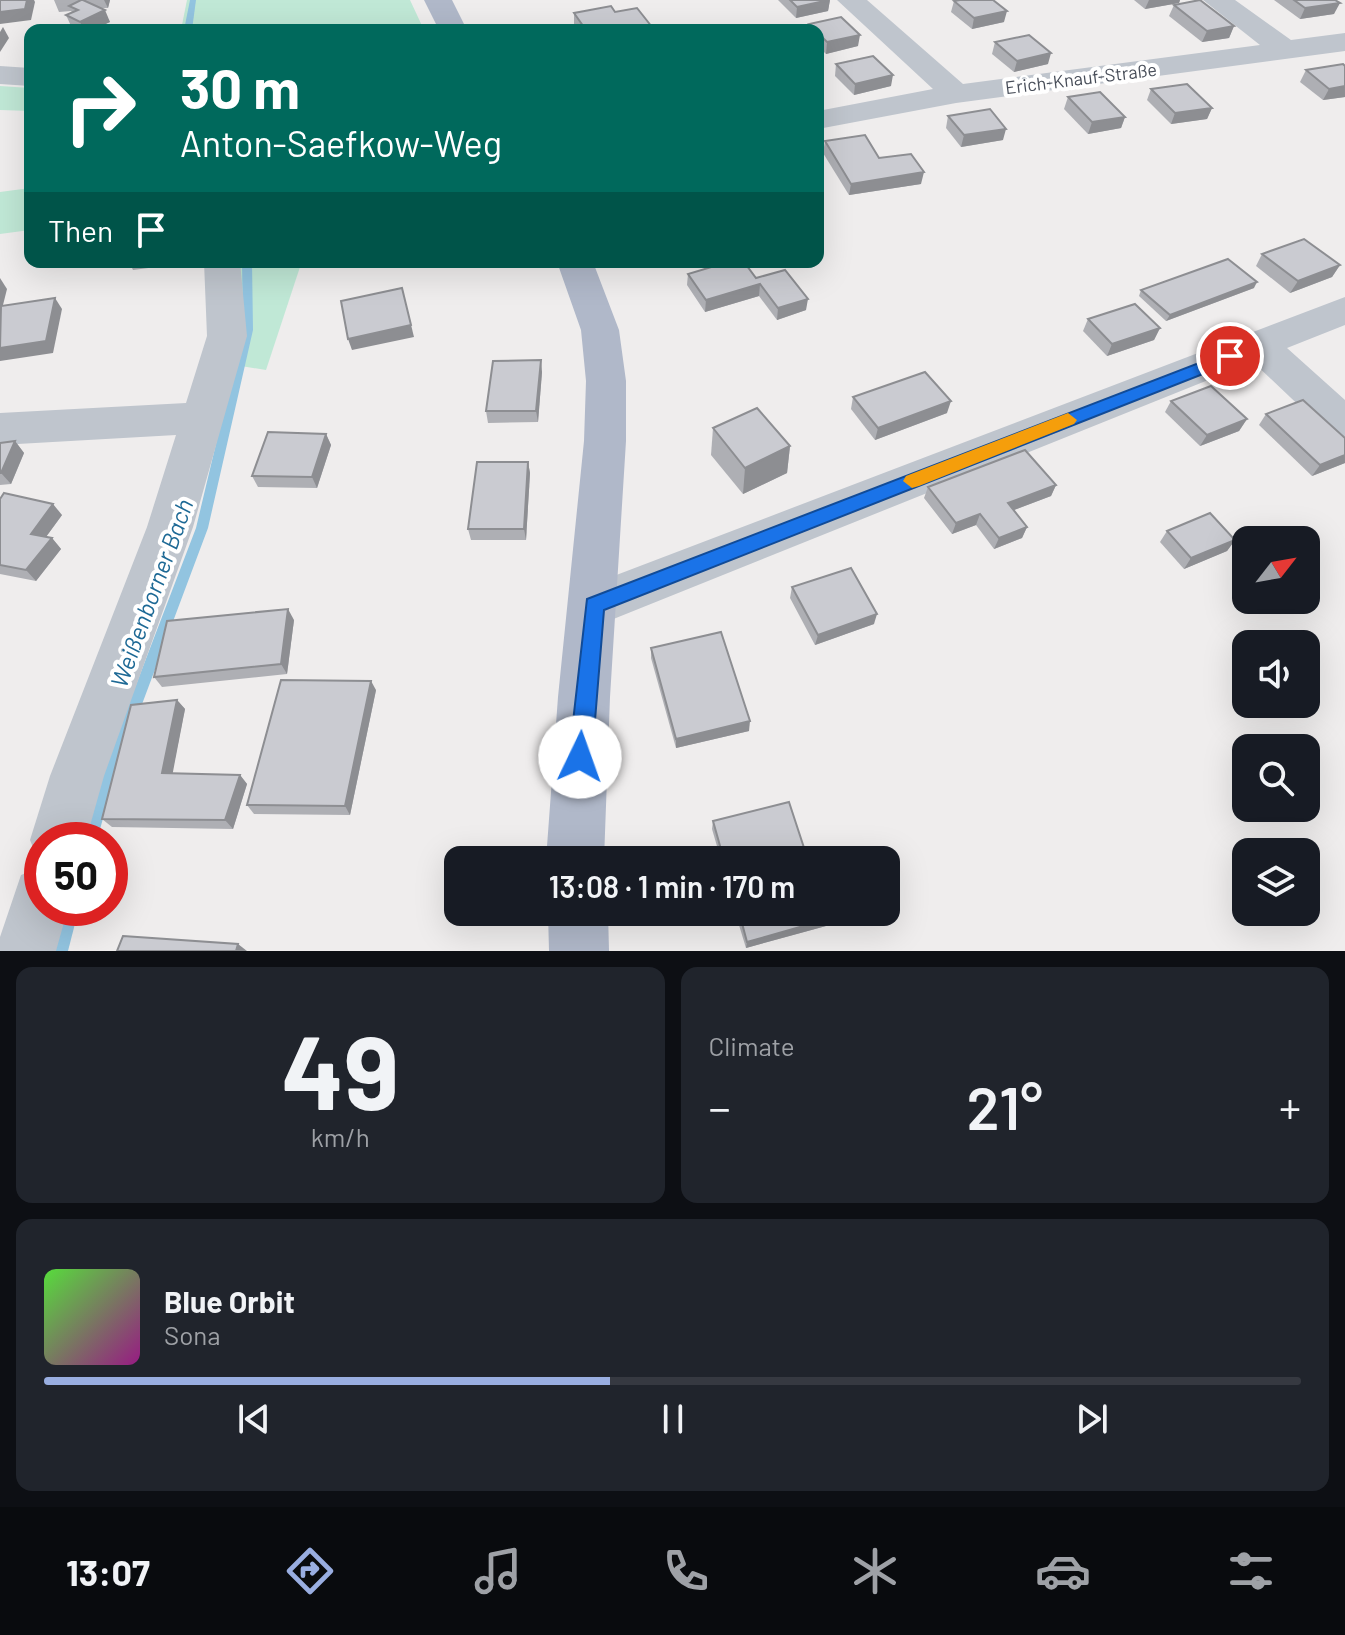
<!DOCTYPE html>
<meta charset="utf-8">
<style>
body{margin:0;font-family:Barlow,sans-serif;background:#20242c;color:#f1f3f6;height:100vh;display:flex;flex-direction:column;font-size:30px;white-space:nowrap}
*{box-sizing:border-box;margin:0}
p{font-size:26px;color:#9ea1a6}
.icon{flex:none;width:44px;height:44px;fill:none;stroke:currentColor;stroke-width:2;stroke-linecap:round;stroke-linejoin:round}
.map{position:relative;height:951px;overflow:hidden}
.details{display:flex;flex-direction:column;gap:16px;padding:16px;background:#0d0f14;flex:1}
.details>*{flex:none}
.banner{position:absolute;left:24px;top:24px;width:800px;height:244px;border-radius:16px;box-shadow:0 8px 32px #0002;background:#00695c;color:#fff;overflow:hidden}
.needle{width:52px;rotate:59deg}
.fabs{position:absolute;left:1232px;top:526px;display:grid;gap:16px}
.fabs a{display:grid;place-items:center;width:88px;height:88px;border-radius:16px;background:#171b24;box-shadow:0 8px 32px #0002;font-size:40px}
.speed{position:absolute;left:24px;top:822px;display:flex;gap:16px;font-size:40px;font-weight:700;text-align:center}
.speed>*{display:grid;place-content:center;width:104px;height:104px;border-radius:50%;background:#171b24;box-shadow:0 8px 32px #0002;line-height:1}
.speed .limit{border:12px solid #d22;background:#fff;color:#111}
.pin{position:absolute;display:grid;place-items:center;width:68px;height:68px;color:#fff;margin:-34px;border:4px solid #fff;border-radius:50%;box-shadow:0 2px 8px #0007}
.me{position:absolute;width:88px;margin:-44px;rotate:3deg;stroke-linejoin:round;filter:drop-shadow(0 0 6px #0008)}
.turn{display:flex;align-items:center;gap:28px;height:168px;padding:0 24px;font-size:36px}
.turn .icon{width:104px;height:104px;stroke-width:2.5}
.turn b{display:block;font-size:56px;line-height:68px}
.then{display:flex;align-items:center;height:76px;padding:0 24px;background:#0003;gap:16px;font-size:30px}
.big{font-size:60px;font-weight:600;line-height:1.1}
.details .card{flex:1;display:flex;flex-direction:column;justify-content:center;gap:12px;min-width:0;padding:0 28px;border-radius:16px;background:#20242c}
.details .dial{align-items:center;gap:0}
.dial b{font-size:104px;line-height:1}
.song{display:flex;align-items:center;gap:24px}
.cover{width:96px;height:96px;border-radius:12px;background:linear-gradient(135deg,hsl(110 70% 55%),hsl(310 70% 35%))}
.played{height:8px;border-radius:4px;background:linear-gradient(90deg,#99aee1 45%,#363941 45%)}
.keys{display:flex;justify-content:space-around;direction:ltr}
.heat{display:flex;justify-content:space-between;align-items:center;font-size:44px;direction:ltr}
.details .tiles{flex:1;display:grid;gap:16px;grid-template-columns:1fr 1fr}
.card:last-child{grid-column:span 2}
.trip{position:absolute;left:444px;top:846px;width:456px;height:80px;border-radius:16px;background:#171b24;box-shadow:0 8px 32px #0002;font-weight:600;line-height:80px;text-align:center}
.tab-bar{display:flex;height:128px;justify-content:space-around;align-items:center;background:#090b0e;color:#9ea1a6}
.tab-bar .icon{width:56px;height:56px}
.tab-bar .current{color:#99aee1}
.tab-bar b{font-size:36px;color:#f1f3f6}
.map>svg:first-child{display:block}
.green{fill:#c0e8d6}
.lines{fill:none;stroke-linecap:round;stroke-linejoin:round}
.stream{fill:#92c4e0;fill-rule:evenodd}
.minor{fill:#bfc5cd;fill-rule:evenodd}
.major{fill:#b0b8c9;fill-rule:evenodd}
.wall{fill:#aeafb4}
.shaded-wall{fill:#8d8e92}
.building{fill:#cacbd1;stroke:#8d8e92;stroke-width:2}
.route{fill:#1a73e8;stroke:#114b97;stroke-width:2}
.slow{fill:#f59e0b}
.labels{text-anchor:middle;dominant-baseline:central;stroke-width:8;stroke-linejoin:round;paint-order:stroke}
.far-street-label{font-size:18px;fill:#474d58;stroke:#fff}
.water-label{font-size:24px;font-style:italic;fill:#1d6995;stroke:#fff}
</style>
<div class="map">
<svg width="1345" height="951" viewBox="0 0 1345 951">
<rect width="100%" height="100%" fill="#efeded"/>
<g class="green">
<path d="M187,0H410L424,30H181Z"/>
<path d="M0,86L30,88V111L0,110Z"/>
<path d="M30,188V230L0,234V192Z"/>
<path d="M233,262H299L300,267L266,370L229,364Z"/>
</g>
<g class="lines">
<g class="stream">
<path d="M190,0H196L192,30H184Z"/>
<path d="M242,262H252L253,330L208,528L114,779L97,840H83L100,779L196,528L243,330Z"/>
<path d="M65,908H79L68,951H52Z"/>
</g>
<g class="minor">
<path d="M837,0H867L963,84L1260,45L1203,0H1235L1291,40L1345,33V51L956,103L818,129V111L933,89Z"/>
<path d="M0,66L30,68V86L0,84Z"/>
<path d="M204,262H240L247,336L193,527L104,776L86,840H42V862L38,860L30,840L50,776L147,527L176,435L0,445V413L186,403L207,336Z"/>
<path d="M1345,297V325L1287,348L1345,400V440L1330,435L1253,362L611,620L594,626L577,620L570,605L577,590Z"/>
<path d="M42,867V908H68L56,951H0V937L21,875Z"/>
</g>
<g class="major">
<path d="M424,0H452L467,30H439Z"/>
<path d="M557,262H593L619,330L626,381V441L610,697L604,860H546L558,697L584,441L586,381L581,330Z"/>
<path d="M548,912H608L609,951H549Z"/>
</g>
</g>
<g class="wall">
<path d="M54,0H110L108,8H101L110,22L92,30H79L71,26L66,15L72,12L71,11L59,12Z"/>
<path d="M778,0H830L828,11L796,18Z"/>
<path d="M1134,0H1180L1179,3L1145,9Z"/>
<path d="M1274,0H1335L1334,14L1300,19Z"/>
<path d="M954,1L1004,22L972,29L951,12Z"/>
<path d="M1174,5L1234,26L1229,38L1202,42L1169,16Z"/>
<path d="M615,12L652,30H579L574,24V13Z"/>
<path d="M809,24L858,46L826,54L818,46V30H808Z"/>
<path d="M995,42L1048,64L1014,72L992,54Z"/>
<path d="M836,64L891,86L854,95L835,76Z"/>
<path d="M1345,66V97L1323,100L1300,82L1306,70Z"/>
<path d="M1151,89L1212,108L1207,119L1171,124L1147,100Z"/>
<path d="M1068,97L1125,117L1121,128L1088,134L1064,109Z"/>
<path d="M948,116L1003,140L961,147L946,128Z"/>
<path d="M825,141L921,184L849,195L823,153Z"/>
<path d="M1262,254L1340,265L1332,277L1290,293L1256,266Z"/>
<path d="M129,262H179V264L133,270Z"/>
<path d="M688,274L756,278L806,310L777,320L759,296L705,312L687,285Z"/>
<path d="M1254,288L1166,321L1139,296L1141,290Z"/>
<path d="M1088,319L1160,328L1154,340L1107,356L1083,331Z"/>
<path d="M542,372L538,422L488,423L486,411Z"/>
<path d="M853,397L947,413L875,440L851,409Z"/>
<path d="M1171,401L1247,419L1239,431L1200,446L1165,412Z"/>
<path d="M1266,414L1345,438V463L1312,476L1259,425Z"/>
<path d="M713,428L790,446L787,473L743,494L711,455Z"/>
<path d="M326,434L331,445L317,488L258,487L252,476Z"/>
<path d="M15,441L24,453L11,484L0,485V443Z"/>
<path d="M528,462L530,473L526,540H471L468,529Z"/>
<path d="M1056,485L1051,496L1014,510L1027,527L1022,538L994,549L976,525L952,534L924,498L928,487Z"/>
<path d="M0,499L62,515L46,537L52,538L61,549L36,581L0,574Z"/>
<path d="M1167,531L1235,540L1227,551L1184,569L1160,542Z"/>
<path d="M792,587L874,624L815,645L790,598Z"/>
<path d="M294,620L287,674L162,687L154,677Z"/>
<path d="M651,648L749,731L676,748L651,658Z"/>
<path d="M376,690L350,815L254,814L247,805Z"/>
<path d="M177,700L185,709L172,773L240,775L247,784L233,829L112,827L102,819Z"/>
<path d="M713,821L808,860H721L712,829Z"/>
<path d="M735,912H826L828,919L826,926L746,948Z"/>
</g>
<g class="shaded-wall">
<path d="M27,0H34L35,2L31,20L0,24V12Z"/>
<path d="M104,0H110L108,8Z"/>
<path d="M830,0L828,11L796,18L797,7Z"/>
<path d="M1149,0H1180L1179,3L1145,9Z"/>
<path d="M1340,3L1334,14L1300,19L1305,8Z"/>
<path d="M105,10L110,22L92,30H84L80,22Z"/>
<path d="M1007,11L1004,22L972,29L974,18Z"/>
<path d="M1234,26L1229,38L1202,42L1207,31Z"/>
<path d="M3,27L9,38L0,52V32Z"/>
<path d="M860,35L858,46L826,54L827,42Z"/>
<path d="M1051,53L1048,64L1014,72L1017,61Z"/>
<path d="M893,75L891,86L854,95L855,84Z"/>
<path d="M1345,86V97L1323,100L1329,89Z"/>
<path d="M1212,108L1207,119L1171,124L1175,113Z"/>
<path d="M1125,117L1121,128L1088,134L1092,122Z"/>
<path d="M1006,129L1003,140L961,147L964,135Z"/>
<path d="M924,172L921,184L849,195L851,184Z"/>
<path d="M1340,265L1332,277L1290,293L1298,281Z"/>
<path d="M0,278L7,289L0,317Z"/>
<path d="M1257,282L1254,288L1166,321L1170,315Z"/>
<path d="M760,284L759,296L705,312L706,300Z"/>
<path d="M402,288L414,337L352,350L348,339Z"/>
<path d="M55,298L62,309L53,353L0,361V348Z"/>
<path d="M808,299L806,310L777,320L778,308Z"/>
<path d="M1160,328L1154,340L1107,356L1112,344Z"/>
<path d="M541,360L542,372L538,422L536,411Z"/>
<path d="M951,401L947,413L875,440L878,428Z"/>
<path d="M1247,419L1239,431L1200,446L1207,435Z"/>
<path d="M326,434L331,445L317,488L312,477Z"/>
<path d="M15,441L24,453L11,484L1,473Z"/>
<path d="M790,446L787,473L743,494L745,468Z"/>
<path d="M1345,455V463L1312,476L1320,465Z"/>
<path d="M528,462L530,473L526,540L524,529Z"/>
<path d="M1056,485L1051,496L1003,514L1008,503Z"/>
<path d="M53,504L62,515L40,545L31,534Z"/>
<path d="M980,514L976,525L952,534L956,523Z"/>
<path d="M1027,527L1022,538L994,549L999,538Z"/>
<path d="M52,538L61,549L36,581L26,570Z"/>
<path d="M1235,540L1227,551L1184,569L1191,558Z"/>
<path d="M288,609L294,620L287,674L281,664Z"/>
<path d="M877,614L874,624L815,645L818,635Z"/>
<path d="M371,681L376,690L350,815L345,806Z"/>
<path d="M177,700L185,709L171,782L162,773Z"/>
<path d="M750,721L749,731L676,748V739Z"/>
<path d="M240,775L247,784L233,829L225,820Z"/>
<path d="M828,919L826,926L746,948L747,942Z"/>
<path d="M238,944L247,951H236Z"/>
</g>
<g class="building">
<path d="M0,0H27L25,9L0,12Z"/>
<path d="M81,0H83L105,10L80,22L66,15L78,10L69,6Z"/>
<path d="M790,0H829L797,7Z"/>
<path d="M960,0H993L1007,11L974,18L954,1Z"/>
<path d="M1200,0L1234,26L1207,31L1174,5Z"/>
<path d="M1294,0H1335L1340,3L1305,8Z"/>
<path d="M611,6L615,12L637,8L652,27L637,30H586L574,13Z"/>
<path d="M841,17L860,35L827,42L818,33V30H815L809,24Z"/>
<path d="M1029,35L1051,53L1017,61L995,42Z"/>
<path d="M873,56L893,75L855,84L836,64Z"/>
<path d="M1343,64L1345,66V86L1329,89L1306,70Z"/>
<path d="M1187,84L1212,108L1175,113L1151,89Z"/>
<path d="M1100,92L1125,117L1092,122L1068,97Z"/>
<path d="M990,109L1006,129L964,135L948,116Z"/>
<path d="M865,135L879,158L911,154L924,172L851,184L825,141Z"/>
<path d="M1304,239L1340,265L1298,281L1262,254Z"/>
<path d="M1228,259L1257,282L1170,315L1141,290Z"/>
<path d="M728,262H744L756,278L785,270L808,299L778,308L760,284L706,300L688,274Z"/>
<path d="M402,288L411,325L348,339L341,301Z"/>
<path d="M55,298L46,341L0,348L1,306Z"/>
<path d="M1135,304L1160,328L1112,344L1088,319Z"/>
<path d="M541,360L536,411H486L493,361Z"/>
<path d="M925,372L951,401L878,428L853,397Z"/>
<path d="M1211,386L1247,419L1207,435L1171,401Z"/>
<path d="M1303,400L1345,438V455L1320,465L1266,414Z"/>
<path d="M757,408L790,446L745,468L713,428Z"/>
<path d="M268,432L326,434L312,477L252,476Z"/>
<path d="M15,441L1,473H0V443Z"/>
<path d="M1025,450L1056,485L1008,503L1027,527L999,538L980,514L956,523L928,487Z"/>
<path d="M477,462H528L524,529H468Z"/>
<path d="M4,493L53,504L31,534L52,538L26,570L0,565V499Z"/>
<path d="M1210,513L1235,540L1191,558L1167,531Z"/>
<path d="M851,568L877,614L818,635L792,587Z"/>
<path d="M288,609L281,664L154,677L167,621Z"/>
<path d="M721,632L750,721L676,739L651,648Z"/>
<path d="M281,680L371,681L345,806L247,805Z"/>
<path d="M177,700L162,773L240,775L225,820L102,819L131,705Z"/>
<path d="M789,802L808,860H724L713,821Z"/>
<path d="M739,912H826L828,919L747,942Z"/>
<path d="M123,936L238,944L236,951H117Z"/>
</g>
<path class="route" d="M1230,351L1236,352L1238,356L1236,361L604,610L592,757L588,765L580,768L573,765L569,757L587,599Z"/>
<path class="slow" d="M1068,413L1077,420L1074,424L919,486L912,488L903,481L906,476Z"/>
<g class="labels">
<g class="far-street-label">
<text transform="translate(1081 78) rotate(-7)">Erich-Knauf-Straße</text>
</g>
<g class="water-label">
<text transform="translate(151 593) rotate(-70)">Weißenborner Bach</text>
</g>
</g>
</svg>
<div class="fabs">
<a><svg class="needle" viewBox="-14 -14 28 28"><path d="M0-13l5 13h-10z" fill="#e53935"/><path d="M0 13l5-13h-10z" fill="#9ea1a6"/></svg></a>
<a><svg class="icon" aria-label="sound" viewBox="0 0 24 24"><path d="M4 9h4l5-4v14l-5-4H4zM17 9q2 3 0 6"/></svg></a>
<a><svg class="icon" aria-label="search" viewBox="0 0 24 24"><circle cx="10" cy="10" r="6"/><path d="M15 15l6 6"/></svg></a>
<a><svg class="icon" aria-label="layers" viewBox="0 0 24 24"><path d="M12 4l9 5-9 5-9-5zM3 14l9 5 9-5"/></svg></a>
</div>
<div class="speed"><div class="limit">50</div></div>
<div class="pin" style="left:1230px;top:356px;background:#d93025"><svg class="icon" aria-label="arrive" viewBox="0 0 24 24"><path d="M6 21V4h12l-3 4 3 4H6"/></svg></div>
<svg class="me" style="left:580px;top:757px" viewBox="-20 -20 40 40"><circle r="19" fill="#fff"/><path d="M0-13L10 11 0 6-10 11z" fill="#1a73e8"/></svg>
<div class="trip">13:08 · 1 min · 170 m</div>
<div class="banner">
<div class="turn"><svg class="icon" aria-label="right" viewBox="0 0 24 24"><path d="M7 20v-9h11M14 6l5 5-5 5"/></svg><div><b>30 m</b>Anton-Saefkow-Weg</div></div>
<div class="then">Then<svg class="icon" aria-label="arrive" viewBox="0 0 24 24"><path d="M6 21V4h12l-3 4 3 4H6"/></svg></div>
</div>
</div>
<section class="details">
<div class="tiles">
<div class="card dial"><b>49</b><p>km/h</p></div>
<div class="card"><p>Climate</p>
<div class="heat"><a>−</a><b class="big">21°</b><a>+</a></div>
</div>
<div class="card">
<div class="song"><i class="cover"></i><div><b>Blue Orbit</b><p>Sona</p></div></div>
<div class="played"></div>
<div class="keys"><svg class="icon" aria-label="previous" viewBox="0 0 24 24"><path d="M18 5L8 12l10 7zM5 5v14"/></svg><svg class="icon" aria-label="pause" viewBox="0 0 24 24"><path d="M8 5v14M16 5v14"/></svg><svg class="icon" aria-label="next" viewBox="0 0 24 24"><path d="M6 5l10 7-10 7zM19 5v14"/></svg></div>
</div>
</div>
</section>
<nav class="tab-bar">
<b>13:07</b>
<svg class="icon current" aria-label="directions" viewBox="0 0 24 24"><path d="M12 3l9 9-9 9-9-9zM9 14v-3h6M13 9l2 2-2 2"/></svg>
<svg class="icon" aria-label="music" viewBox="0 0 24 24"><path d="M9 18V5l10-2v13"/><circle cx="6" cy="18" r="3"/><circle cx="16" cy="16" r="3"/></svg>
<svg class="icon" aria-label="phone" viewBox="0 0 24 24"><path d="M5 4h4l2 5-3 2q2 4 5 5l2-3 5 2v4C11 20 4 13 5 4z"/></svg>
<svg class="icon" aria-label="climate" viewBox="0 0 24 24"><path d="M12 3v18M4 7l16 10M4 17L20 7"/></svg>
<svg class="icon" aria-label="car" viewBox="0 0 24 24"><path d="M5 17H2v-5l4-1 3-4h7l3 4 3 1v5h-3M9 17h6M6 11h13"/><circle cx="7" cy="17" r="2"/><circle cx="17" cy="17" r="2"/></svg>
<svg class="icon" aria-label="filters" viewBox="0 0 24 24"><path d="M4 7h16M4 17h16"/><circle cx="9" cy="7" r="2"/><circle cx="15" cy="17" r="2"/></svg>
</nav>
